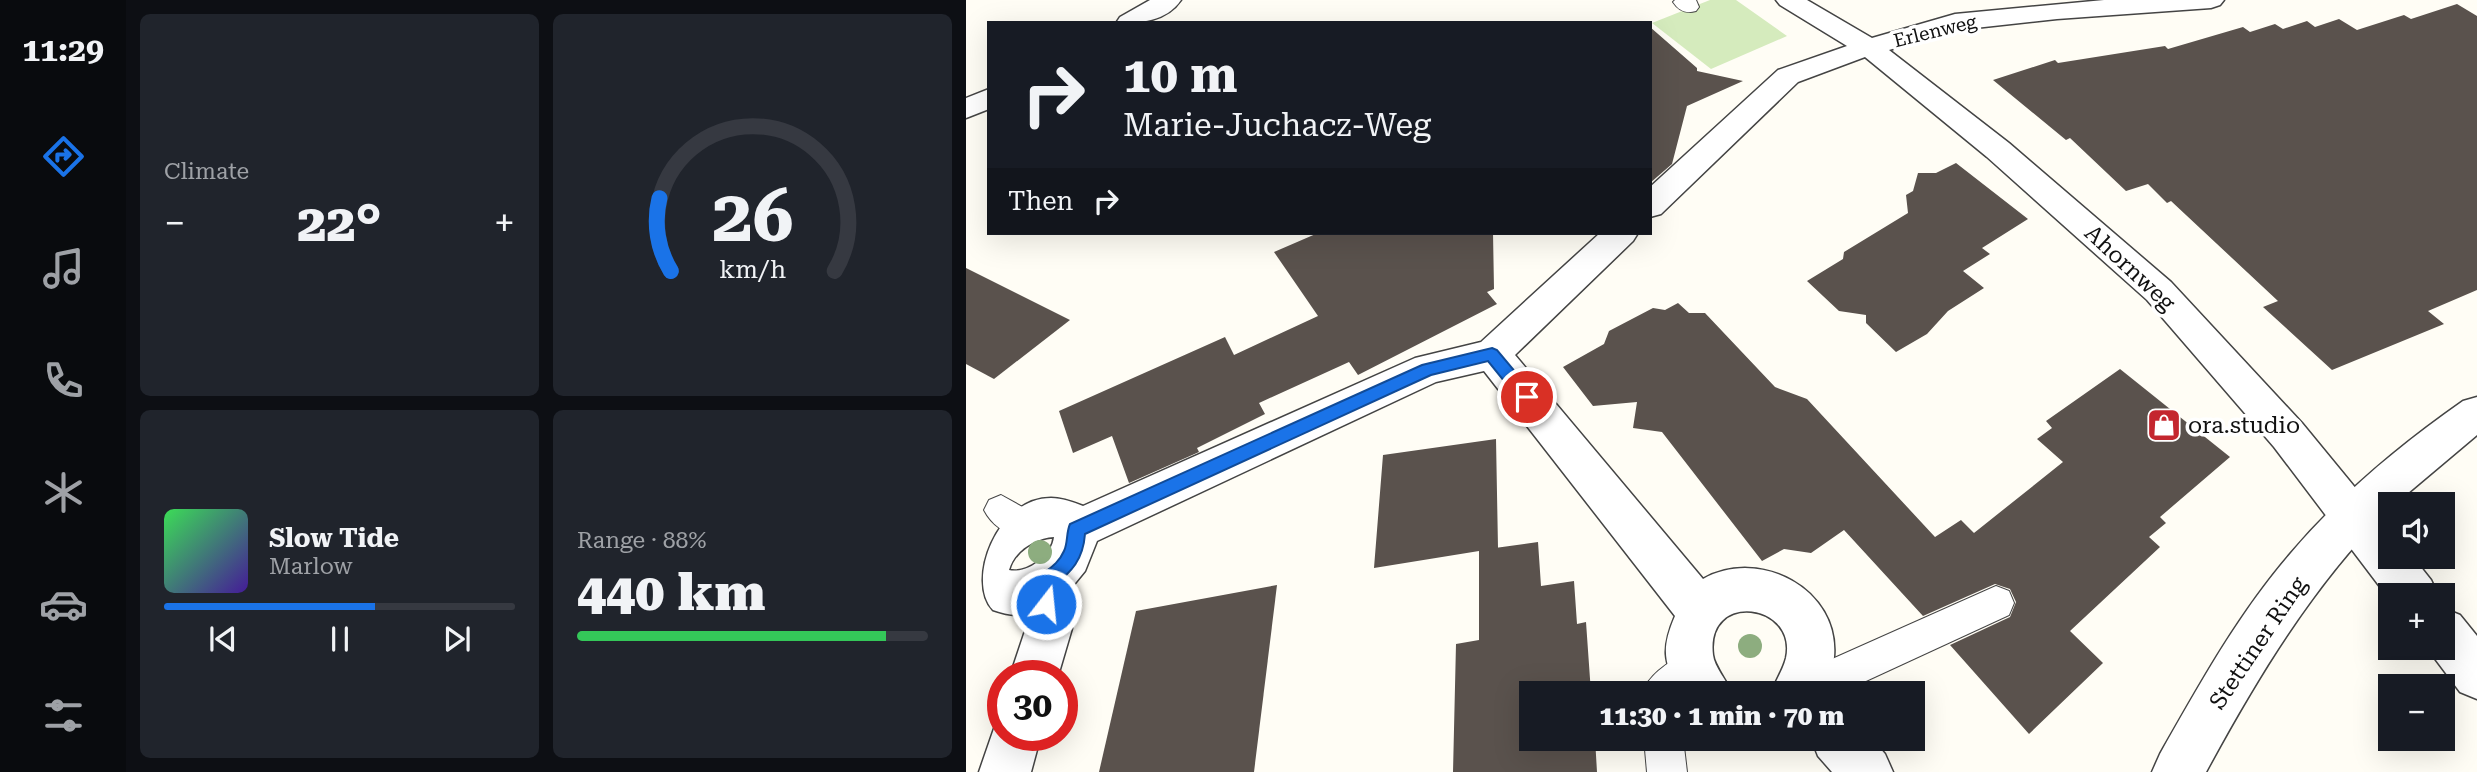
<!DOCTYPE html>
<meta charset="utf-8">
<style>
body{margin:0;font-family:"Roboto Serif",serif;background:#20242c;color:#f1f3f6;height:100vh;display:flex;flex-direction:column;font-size:26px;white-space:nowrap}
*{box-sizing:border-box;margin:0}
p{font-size:23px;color:#9ea1a6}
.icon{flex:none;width:38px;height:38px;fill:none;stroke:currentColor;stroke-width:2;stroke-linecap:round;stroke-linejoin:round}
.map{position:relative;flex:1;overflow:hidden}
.sheet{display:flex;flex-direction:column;gap:14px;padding:14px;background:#0d0f14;width:840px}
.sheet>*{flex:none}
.top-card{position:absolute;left:21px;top:21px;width:665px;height:214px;border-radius:0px;box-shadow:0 7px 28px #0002;background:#171b24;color:#f1f3f6;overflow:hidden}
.buttons{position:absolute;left:1412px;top:492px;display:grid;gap:14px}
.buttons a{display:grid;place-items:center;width:77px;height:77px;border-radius:0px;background:#171b24;box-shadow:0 7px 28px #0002;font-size:35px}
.speed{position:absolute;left:21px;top:660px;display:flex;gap:14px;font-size:35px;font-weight:700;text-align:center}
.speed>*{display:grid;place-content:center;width:91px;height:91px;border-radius:50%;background:#171b24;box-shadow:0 7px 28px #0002;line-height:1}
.speed .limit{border:10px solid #d22;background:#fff;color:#111}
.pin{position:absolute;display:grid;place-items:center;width:60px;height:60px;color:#fff;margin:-30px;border:4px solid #fff;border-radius:50%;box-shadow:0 2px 7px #0007}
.me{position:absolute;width:77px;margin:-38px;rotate:16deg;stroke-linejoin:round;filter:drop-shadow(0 0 5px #0008)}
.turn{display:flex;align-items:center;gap:24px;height:147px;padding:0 21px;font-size:32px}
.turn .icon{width:91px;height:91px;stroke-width:2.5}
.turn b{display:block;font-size:49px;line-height:60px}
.then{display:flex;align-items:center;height:66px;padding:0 21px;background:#0003;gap:14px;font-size:26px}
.big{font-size:52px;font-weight:800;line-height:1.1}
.sheet .tile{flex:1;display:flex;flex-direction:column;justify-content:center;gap:10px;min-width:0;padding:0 24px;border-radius:10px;background:#20242c}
.sheet .dial{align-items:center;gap:0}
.dial svg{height:182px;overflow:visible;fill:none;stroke:#363941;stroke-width:7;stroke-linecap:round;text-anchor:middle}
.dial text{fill:#f1f3f6;stroke:none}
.song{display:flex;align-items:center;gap:21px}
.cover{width:84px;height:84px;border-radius:10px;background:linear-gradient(135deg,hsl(130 70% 55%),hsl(260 70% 35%))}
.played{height:7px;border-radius:4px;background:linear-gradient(90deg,#1a73e8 60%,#363941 60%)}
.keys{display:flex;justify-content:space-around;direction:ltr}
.heat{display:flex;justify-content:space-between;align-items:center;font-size:38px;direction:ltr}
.charge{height:10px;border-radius:5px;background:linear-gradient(90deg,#34c759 88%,#363941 0)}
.sheet .tiles{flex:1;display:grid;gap:14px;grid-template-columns:repeat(2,1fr)}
.trip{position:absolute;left:553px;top:681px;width:406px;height:70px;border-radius:0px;background:#171b24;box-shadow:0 7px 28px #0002;font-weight:800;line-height:70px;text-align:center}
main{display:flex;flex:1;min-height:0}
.tab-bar{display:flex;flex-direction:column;width:126px;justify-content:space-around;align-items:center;background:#090b0e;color:#9ea1a6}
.tab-bar .icon{width:49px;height:49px}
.tab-bar .current{color:#1a73e8}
.tab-bar b{font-size:32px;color:#f1f3f6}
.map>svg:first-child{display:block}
.green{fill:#d5ebbd}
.building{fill:#5a524d}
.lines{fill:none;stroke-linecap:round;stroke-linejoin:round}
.service-casing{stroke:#444;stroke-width:2}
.minor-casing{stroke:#444;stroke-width:3}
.tertiary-casing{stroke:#444;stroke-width:3}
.service{fill:#fff;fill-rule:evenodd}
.minor{fill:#fff;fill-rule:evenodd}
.tertiary{fill:#fff;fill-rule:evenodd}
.tree{fill:#8dad7f}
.route{fill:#1a73e8;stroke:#114b97;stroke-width:2}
.labels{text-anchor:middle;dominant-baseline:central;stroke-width:7;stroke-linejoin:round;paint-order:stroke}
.far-street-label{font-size:19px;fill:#111;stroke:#fff}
.street-label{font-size:23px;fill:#111;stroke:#fff}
.poi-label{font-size:23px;fill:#111;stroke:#fff;text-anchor:start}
</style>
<main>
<nav class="tab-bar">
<b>11:29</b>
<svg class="icon current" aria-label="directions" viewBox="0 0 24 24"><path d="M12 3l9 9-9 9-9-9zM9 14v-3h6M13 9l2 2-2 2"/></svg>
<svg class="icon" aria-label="music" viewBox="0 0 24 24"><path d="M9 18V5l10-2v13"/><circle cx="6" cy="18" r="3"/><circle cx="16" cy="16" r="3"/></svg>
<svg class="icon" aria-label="phone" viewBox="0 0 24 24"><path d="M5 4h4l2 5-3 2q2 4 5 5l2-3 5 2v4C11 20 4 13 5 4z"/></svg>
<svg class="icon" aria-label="climate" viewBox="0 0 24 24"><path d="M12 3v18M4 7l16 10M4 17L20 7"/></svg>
<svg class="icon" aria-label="car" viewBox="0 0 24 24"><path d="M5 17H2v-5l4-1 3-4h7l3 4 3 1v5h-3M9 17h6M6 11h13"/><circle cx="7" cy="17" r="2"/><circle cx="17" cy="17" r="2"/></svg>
<svg class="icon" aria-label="filters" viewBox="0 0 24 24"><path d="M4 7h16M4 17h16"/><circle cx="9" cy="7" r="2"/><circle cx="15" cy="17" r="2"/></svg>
</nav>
<section class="sheet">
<div class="tiles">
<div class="tile"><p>Climate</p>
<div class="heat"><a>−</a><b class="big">22°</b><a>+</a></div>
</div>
<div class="tile dial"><svg viewBox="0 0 100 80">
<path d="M14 69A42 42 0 1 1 86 69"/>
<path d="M14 69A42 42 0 0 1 9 37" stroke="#1a73e8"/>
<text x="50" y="56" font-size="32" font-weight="700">26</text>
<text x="50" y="72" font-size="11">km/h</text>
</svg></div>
<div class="tile">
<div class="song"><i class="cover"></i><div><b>Slow Tide</b><p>Marlow</p></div></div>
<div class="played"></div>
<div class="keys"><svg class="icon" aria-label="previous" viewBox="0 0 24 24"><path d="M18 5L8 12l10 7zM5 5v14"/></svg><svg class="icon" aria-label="pause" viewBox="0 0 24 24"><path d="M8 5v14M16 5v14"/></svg><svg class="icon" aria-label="next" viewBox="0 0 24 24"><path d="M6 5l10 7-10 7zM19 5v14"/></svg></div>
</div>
<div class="tile"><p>Range · 88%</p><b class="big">440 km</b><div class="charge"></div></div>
</div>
</section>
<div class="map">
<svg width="1511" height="772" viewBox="0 0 1511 772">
<rect width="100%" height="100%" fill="#fffdf5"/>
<path class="green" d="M744,0H770L821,36L745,69L686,23Z"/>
<g class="building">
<path d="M1491,4L1511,16V290L1462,311L1478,324L1366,370L1297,307L1312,301L1205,201L1201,203L1182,184L1160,191L1104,138L1100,140L1027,80L1089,60L1092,63L1199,46L1202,49L1277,27L1284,32L1309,24L1317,29L1341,21L1349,27L1373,19L1391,30L1438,15L1445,19Z"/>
<path d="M684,27L731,68V71L777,81L721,106L706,164L684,183Z"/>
<path d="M990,163L1062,219L1016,248L1024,254L997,271L1018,288L982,311L961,334L930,352L900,323V315L873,311L841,281L877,259L878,252L942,213L940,195L947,191L952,173H970Z"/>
<path d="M352,233H527L528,289L521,292L531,304L392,375L383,362L293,403L299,414L231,448L233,452L163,483L146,436L107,453L93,411L259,337L268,355L352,316L308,252Z"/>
<path d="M0,268L104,320L28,379L0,364Z"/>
<path d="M712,303L723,313H739L809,387L841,399L969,537L995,520L1008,533L1097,462L1071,439L1086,428L1080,421L1154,369L1264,457L1194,517L1200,523L1183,537L1194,547L1104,631L1137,663L1063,734L984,645L1044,617L1050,602L1044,589L1029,584L957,616L878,530L845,553L818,549L796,561L696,432L667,428L671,402L627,406L597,367L638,344L643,331L687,308L699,310Z"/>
<path d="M530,439L532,548H529L572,542L575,586L608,581L611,624L620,622L625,693H565V738H629L631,772H487L490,644L513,640V551L408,568L417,455Z"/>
<path d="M311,585L288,772H133L170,611Z"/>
</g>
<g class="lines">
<g class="service-casing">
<g id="service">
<path d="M709,0H730L733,7L730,11C720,14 713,11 707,2Z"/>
<path d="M35,495L69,514L74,525L69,536L57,540C41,534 26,526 18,510L23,500Z"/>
<path d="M1030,586L1043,591L1048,603L1043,615L874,693H813L819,680Z"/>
<path d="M725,651L738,657L744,670C731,702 705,693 676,693C684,673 705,660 725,651Z"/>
<path d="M678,738H717L721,772H681Z"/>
</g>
</g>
<g class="minor-casing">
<g id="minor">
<path d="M184,0H215C200,22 174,23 150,23L154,17Z"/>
<path d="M810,0H841L906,38L989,14L1138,0H1258L1254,5L1245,8L1091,19L991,30L923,50L1043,143L1205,282L1336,423L1424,530V556H1446L1465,580L1472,595H1424V600L1308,447L1181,300L1021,157L899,57L832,82L695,214L684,217V187L812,70L881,46L814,5Z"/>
<path d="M23,89V109L0,118V98Z"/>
<path d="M634,233H672L667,241L549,355L737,579C793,547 874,589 868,657C867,669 858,682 854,693H805C809,682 817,670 820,658C832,603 739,590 747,655C748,666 761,681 766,693H712C698,660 695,649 709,616L518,371L470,382L131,541L119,571L101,593L107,625L92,676H44L61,625L59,614C47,616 39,614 27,610C0,582 30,498 85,498C96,498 107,502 117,506L449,358L515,342ZM88,537C86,556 61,574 43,570C48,551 69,538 88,537Z"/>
<path d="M1477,608L1494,615L1511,636V699L1494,692L1461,648H1477Z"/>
<path d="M37,715V735H75L65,772H13L32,717Z"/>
<path d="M845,738H905L919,754L927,772H866L852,756Z"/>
</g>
</g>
<g class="tertiary-casing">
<path id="tertiary" d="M1511,397V435L1429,504H1424V508C1347,585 1292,676 1240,772H1186L1194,754C1233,685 1273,613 1325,553C1375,494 1434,445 1497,401Z"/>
</g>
<use href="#service" class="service"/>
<use href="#minor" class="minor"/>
<use href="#tertiary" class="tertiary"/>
</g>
<g class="tree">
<circle cx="74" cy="552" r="12"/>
<circle cx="784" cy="646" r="12"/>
</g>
<path class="route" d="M526,348L531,350L566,392L569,397L566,402H555L522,361L465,375L119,534C117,560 106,571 87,587L90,604L87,611L80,613L74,611C55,568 86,579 98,551C102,543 100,533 104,524L456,365Z"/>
<defs>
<g id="shop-square" transform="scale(1.75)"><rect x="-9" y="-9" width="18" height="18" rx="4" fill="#c4262e" stroke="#fff"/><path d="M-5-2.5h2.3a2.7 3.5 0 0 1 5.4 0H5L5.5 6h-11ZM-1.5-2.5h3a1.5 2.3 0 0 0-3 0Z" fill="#fff"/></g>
</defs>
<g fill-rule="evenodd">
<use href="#shop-square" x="1198" y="425"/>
</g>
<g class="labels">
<g class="far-street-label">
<text transform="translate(969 31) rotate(-14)">Erlenweg</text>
</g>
<g class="street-label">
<text transform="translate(1164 268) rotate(43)">Ahornweg</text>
<text transform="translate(1292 643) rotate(-56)">Stettiner Ring</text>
</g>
<g class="poi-label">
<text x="1222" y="425">ora.studio</text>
</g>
</g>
</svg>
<div class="buttons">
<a><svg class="icon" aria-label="sound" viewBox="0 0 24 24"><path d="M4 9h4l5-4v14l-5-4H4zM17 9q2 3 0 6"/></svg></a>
<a>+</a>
<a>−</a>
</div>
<div class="speed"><div class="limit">30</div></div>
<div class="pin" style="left:561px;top:397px;background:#d93025"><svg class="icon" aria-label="arrive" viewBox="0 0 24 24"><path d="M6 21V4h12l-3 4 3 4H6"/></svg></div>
<svg class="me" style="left:80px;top:604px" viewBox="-20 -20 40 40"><circle r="17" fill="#1a73e8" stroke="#fff" stroke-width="3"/><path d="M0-11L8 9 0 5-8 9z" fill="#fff"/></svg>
<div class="trip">11:30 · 1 min · 70 m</div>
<div class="top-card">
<div class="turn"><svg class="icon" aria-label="right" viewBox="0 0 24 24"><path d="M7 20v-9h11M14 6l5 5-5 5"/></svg><div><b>10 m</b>Marie-Juchacz-Weg</div></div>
<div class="then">Then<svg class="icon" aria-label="right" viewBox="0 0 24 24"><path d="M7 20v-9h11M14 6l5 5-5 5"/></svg></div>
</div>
</div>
</main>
